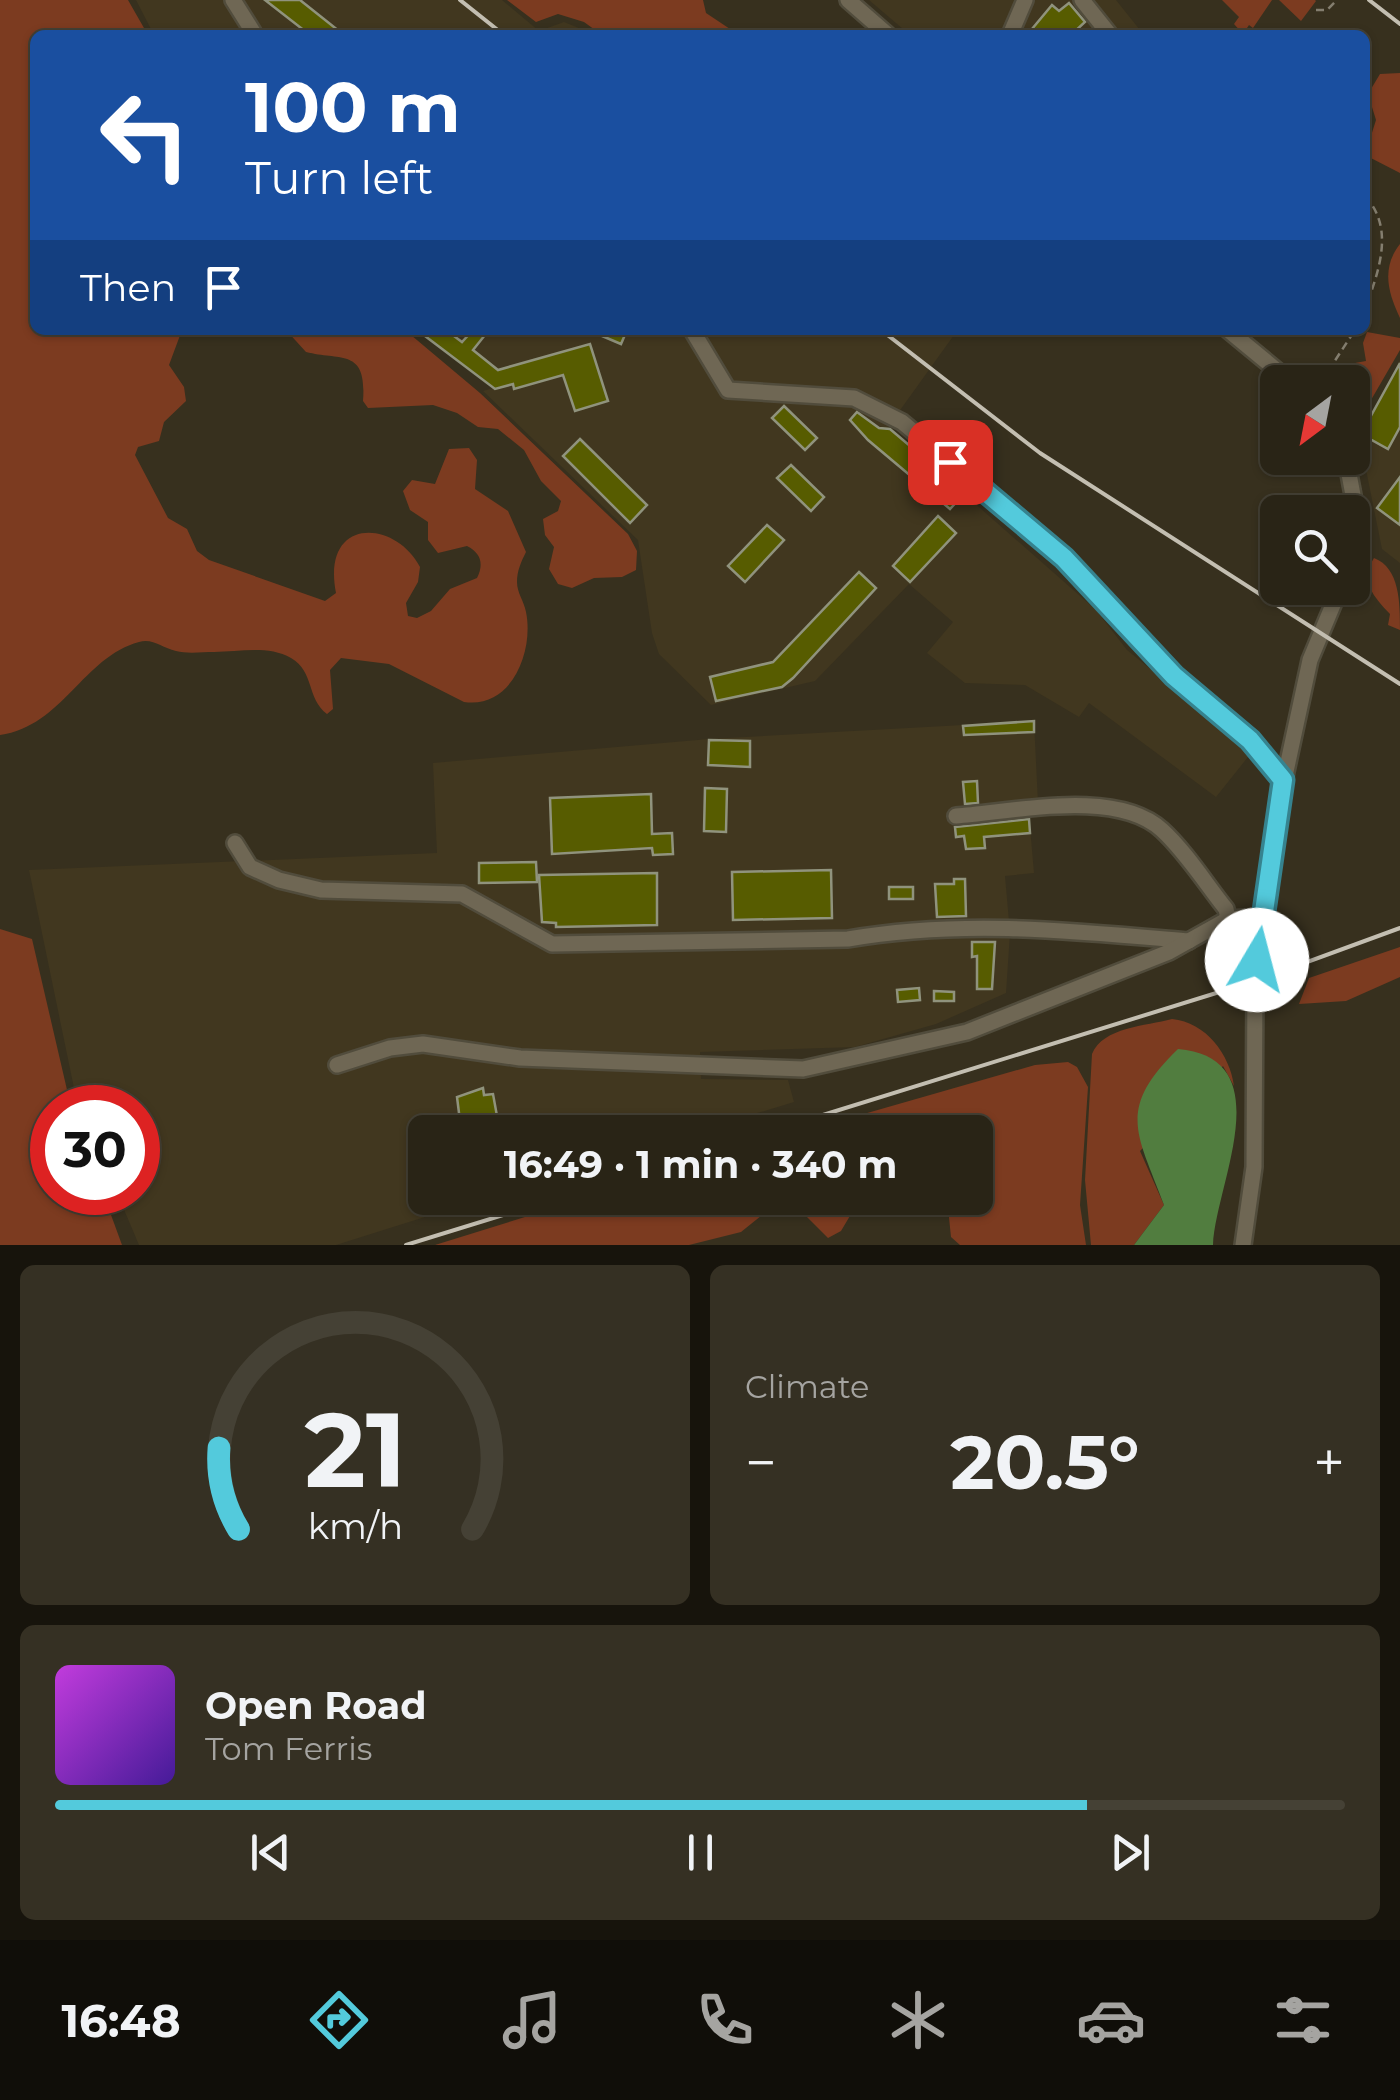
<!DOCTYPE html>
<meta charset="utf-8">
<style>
body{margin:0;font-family:Montserrat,sans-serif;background:#353023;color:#f1f3f6;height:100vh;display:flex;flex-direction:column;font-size:38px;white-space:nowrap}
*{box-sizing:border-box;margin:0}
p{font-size:32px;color:#a5a4a1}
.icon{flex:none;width:55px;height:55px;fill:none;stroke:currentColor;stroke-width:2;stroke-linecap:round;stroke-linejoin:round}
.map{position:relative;height:1245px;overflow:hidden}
.details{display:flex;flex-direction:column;gap:20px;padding:20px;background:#17140c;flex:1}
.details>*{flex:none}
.guide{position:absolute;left:30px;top:30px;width:1340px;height:305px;border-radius:15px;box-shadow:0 2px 8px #0004,0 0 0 2px #454135;background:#1a4fa0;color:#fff;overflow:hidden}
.needle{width:65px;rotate:212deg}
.tools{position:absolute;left:1260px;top:365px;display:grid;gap:20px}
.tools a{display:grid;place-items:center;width:110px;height:110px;border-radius:15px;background:#292416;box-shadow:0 2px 8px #0004,0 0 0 2px #454135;font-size:50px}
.speed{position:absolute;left:30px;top:1085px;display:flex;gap:20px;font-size:50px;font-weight:700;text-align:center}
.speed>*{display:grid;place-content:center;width:130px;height:130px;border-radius:50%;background:#292416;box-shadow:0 2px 8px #0004,0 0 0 2px #454135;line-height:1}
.speed .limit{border:15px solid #d22;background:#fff;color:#111}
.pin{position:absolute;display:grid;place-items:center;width:85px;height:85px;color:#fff;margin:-42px;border-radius:20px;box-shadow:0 5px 15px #0006}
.me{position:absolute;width:110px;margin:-55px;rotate:8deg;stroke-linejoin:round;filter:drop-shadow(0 0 8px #0008)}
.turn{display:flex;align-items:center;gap:35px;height:210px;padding:0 50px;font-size:45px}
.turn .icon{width:130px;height:130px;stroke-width:2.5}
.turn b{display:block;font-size:70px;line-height:85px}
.then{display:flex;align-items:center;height:95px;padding:0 50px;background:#0003;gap:20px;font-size:38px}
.big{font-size:75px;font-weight:700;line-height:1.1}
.details .tile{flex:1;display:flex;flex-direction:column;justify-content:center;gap:15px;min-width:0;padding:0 35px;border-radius:15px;background:#353023}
.details .dial{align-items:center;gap:0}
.dial svg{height:260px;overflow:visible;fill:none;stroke:#454135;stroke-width:7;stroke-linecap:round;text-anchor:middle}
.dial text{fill:#f1f3f6;stroke:none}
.song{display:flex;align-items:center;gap:30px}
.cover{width:120px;height:120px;border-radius:15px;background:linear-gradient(135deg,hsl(290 70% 55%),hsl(260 70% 35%))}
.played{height:10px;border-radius:5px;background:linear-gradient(90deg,#53cadc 80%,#454135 80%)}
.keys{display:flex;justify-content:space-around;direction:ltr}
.heat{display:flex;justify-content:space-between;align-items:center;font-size:55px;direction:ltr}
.details .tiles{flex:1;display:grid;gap:20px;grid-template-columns:1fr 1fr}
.tile:last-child{grid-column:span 2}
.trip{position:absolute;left:408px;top:1115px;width:585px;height:100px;border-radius:15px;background:#292416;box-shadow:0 2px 8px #0004,0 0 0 2px #454135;font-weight:700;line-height:100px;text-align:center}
.tab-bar{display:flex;height:160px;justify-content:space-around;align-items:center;background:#100e09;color:#a5a4a1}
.tab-bar .icon{width:70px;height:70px}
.tab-bar .selected{color:#53cadc}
.tab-bar b{font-size:45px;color:#f1f3f6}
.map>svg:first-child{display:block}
.built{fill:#41371f}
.green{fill:#7c3b20}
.water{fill:#517d3f}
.building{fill:#575c00;stroke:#90937d;stroke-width:2.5}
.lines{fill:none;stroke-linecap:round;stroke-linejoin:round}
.minor-casing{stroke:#514c3c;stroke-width:20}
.path{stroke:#847e6f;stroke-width:2.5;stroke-dasharray:8 5;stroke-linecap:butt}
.minor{stroke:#6f6754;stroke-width:15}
.rail{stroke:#c3beb1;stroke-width:4}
.route-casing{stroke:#36838f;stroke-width:25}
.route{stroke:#53cadc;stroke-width:18}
</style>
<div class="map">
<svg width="1400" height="1245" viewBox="0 0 1400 1245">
<rect width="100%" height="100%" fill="#37301e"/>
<g class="built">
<path d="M136,0H502L539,31L564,22L596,35H154Z"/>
<path d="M869,0H1116L1144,35H910Z"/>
<path d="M418,330H950L954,335L888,427L1096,610L1127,650L1252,752L1216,797L1089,703L1079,717L1025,685L965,683L927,653L953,622L909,584L815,681L711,705L659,654L652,633L638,540L483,391L493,388Z"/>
<path d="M1400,360V563L1382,549L1359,435Z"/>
<path d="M1034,721L1038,803L1028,804L1034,873L1005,876L1010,933L1006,993L936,1024L855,1047L700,1052L701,1079L788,1080L794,1102L695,1132H425V1198H485L336,1245H139L117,1193L138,1192V1108L82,1107L74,1088L29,870L437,853L433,763L709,739Z"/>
</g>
<g class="green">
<path d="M0,0H128L148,35H35V330H182L169,365L184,387L186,401L164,422L159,441L138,447L135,455L168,518L187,529L197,551L209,560L325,601L336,593C321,516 395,519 420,567L418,582L406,603L408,616L417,618L431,611L450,589L477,578C484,564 481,553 467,546L438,553L428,540V522L410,510L403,491L412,480L435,484L449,449L469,448L477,460L475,489L508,511L526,552C521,562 517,571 517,582C517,593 524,601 526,612C534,651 512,709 464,702L389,664L341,658L330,670L333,709L327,714C306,698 315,672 291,658C268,645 239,652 214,652C202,652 187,654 176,651C162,648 153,638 139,642C83,657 63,726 0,735Z"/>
<path d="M507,0H703L706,13L739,35H602L584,22L558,14L536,22Z"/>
<path d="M1222,0H1272L1253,28L1249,25L1243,34L1234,24L1239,17Z"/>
<path d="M1279,0H1315L1316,1L1301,21Z"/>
<path d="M1400,73V173L1365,155L1376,120L1368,94L1380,74Z"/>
<path d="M1400,244V318C1388,293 1381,268 1400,244Z"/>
<path d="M286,330H405L480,393L628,534L637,551L636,570L622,577L594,578L572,588L558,584L549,569L554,547L545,535L543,519L558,511L561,501L541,481L524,450L498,429L478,427L457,413L433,405L368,408L363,401C367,348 342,361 306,352Z"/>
<path d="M1367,332L1400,338V350L1353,431L1352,382H1344L1340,373L1344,365L1366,361L1363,343Z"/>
<path d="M1374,558C1400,568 1400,603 1400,630L1388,625L1390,614C1374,597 1359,581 1374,558Z"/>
<path d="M0,929L32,939L71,1107L52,1108V1192L103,1193L122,1245H0Z"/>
<path d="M1400,947V977L1346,1001L1299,1004L1309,978Z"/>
<path d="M1172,1019C1206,1022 1230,1055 1234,1086L1223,1066L1140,1151L1164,1205L1134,1245H1091L1085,1180L1092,1054C1103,1027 1146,1026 1172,1019Z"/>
<path d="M1068,1062L1077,1067L1088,1087L1080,1205L1086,1245H960L951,1237L947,1198H975V1132H924L914,1127L902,1132H801L1035,1065Z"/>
<path d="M586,1198H900L889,1203L857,1204L841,1231L828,1238L806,1216L782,1204L772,1207L741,1232L689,1245H435Z"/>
</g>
<path class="water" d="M1178,1049C1283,1058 1215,1186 1213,1245H1134L1164,1205C1138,1134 1115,1110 1178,1049Z"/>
<g class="building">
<path d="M265,0H300L344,35H310Z"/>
<path d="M1069,3L1085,22L1071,35H1027L1052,5L1059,11Z"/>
<path d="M430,330H446L462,342L473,330H489L473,350L498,370L590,344L608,401L575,411L563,375L514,389L513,384L495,389L425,336Z"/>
<path d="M588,330H627L621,344Z"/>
<path d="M1400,363V427L1388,449L1361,434Z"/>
<path d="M784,406L817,438L805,450L772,418Z"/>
<path d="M857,412L879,428L890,429L943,474L963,495L950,509L868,440L850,420Z"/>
<path d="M580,439L647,505L630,523L563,456Z"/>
<path d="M791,465L824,497L811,511L777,478Z"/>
<path d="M1400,477V525L1377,508Z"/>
<path d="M938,516L956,533L910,582L893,566Z"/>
<path d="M767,525L784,540L745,582L728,566Z"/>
<path d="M859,572L876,588L793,678L782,687L716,701L710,677L773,662Z"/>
<path d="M1034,721V732L964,735L963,726Z"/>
<path d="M709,740L750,741V767L708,765Z"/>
<path d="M977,781L978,803L965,804L963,782Z"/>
<path d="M705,788L727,789L726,832L704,831Z"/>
<path d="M651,794L652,834L672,833L673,854L653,855L652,848L552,854L550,798Z"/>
<path d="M1029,819L1030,833L984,837L985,848L966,849L964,836L956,837L955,827Z"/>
<path d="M536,862L537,882L479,883V863Z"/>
<path d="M831,870L832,918L733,920L732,872Z"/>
<path d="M657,873V925L556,927V923L542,922L539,875Z"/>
<path d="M954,879H965L966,916L937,917L935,884H954Z"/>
<rect x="889" y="887" width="24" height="12"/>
<path d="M972,942H995L992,989H977V956L972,957Z"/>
<path d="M919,988L920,1000L898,1002L897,990Z"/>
<path d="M934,991L954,992V1001H934Z"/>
<path d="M483,1088L484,1095L493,1094L497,1116L460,1121L457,1097Z"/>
</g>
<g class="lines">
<g class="minor-casing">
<g id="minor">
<path d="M233,0L255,35"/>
<path d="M848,0L888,35"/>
<path d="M1082,0L1110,35"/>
<path d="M1010,35L1025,0"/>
<path d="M692,330L728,390L854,398L902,422L1065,558L1174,675L1250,740L1283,780"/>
<path d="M1228,330L1291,382"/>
<path d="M1346,458L1359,527L1352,559"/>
<path d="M956,816C1014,812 1116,788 1162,830C1186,852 1206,884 1226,909L1228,919"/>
<path d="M235,843L250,867L279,880L321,890L462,894L552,944L848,939C962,919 1075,931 1189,941"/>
<path d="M337,1065L390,1048L423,1044L520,1058L803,1069L967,1032L1169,952L1228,919L1263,917"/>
<path d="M1243,1245L1254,1167L1255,981L1276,818L1310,660L1340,588"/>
</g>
</g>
<g class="path">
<path d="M1316,10H1327L1337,0"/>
<path d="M1365,196C1395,228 1379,271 1365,309"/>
<path d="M1321,382L1355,330"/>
</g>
<use href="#minor" class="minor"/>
<g class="rail">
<path d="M460,0L504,35"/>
<path d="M1369,0L1400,24"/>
<path d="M881,330L1040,453L1400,684"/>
<path d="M768,1132L1255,981L1400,928"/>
<path d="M406,1245L558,1198"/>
</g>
</g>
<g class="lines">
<g class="route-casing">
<path id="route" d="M950,462L1064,558L1174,676L1250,740L1283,780L1257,960"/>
</g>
<use href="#route" class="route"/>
</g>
</svg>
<div class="tools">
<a><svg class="needle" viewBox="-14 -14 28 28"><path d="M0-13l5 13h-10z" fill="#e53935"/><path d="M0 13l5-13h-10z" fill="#a5a4a1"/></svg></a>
<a><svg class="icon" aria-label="search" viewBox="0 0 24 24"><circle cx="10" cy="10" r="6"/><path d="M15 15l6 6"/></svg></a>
</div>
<div class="speed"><div class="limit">30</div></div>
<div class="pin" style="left:950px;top:462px;background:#d93025"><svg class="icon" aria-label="arrive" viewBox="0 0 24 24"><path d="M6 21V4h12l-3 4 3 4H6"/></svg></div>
<svg class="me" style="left:1257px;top:960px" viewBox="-20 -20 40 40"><circle r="19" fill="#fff"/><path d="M0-13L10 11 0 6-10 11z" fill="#53cadc"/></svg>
<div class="trip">16:49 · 1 min · 340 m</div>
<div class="guide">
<div class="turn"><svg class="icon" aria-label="left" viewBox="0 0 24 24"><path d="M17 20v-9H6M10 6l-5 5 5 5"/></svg><div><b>100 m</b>Turn left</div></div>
<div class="then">Then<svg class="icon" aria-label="arrive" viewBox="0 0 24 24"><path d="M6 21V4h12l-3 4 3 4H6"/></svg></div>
</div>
</div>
<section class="details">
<div class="tiles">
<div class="tile dial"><svg viewBox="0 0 100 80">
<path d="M14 69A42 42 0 1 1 86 69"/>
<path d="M14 69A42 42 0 0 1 8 44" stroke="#53cadc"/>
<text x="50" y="56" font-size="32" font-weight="700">21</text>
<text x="50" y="72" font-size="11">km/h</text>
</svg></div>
<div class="tile"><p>Climate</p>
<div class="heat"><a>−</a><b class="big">20.5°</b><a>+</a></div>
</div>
<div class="tile">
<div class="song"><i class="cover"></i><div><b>Open Road</b><p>Tom Ferris</p></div></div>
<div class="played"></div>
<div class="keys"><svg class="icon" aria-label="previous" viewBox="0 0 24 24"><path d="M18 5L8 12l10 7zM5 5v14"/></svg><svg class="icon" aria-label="pause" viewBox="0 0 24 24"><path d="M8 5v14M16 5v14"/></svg><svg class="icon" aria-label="next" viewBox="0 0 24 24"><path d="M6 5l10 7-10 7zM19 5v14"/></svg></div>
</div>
</div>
</section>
<nav class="tab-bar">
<b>16:48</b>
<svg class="icon selected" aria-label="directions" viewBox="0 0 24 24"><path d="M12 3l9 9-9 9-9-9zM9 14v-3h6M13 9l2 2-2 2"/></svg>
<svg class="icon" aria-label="music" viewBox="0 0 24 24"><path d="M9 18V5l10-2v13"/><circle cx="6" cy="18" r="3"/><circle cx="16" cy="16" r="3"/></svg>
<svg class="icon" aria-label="phone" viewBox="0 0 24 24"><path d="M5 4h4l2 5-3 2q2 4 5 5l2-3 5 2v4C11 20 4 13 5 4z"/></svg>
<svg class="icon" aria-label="climate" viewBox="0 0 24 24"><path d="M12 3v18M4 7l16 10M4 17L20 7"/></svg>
<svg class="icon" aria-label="car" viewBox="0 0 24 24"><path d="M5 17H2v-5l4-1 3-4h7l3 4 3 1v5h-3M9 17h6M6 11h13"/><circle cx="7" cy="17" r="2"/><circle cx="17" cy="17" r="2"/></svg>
<svg class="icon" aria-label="filters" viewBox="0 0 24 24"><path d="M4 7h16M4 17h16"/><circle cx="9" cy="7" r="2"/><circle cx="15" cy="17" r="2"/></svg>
</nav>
